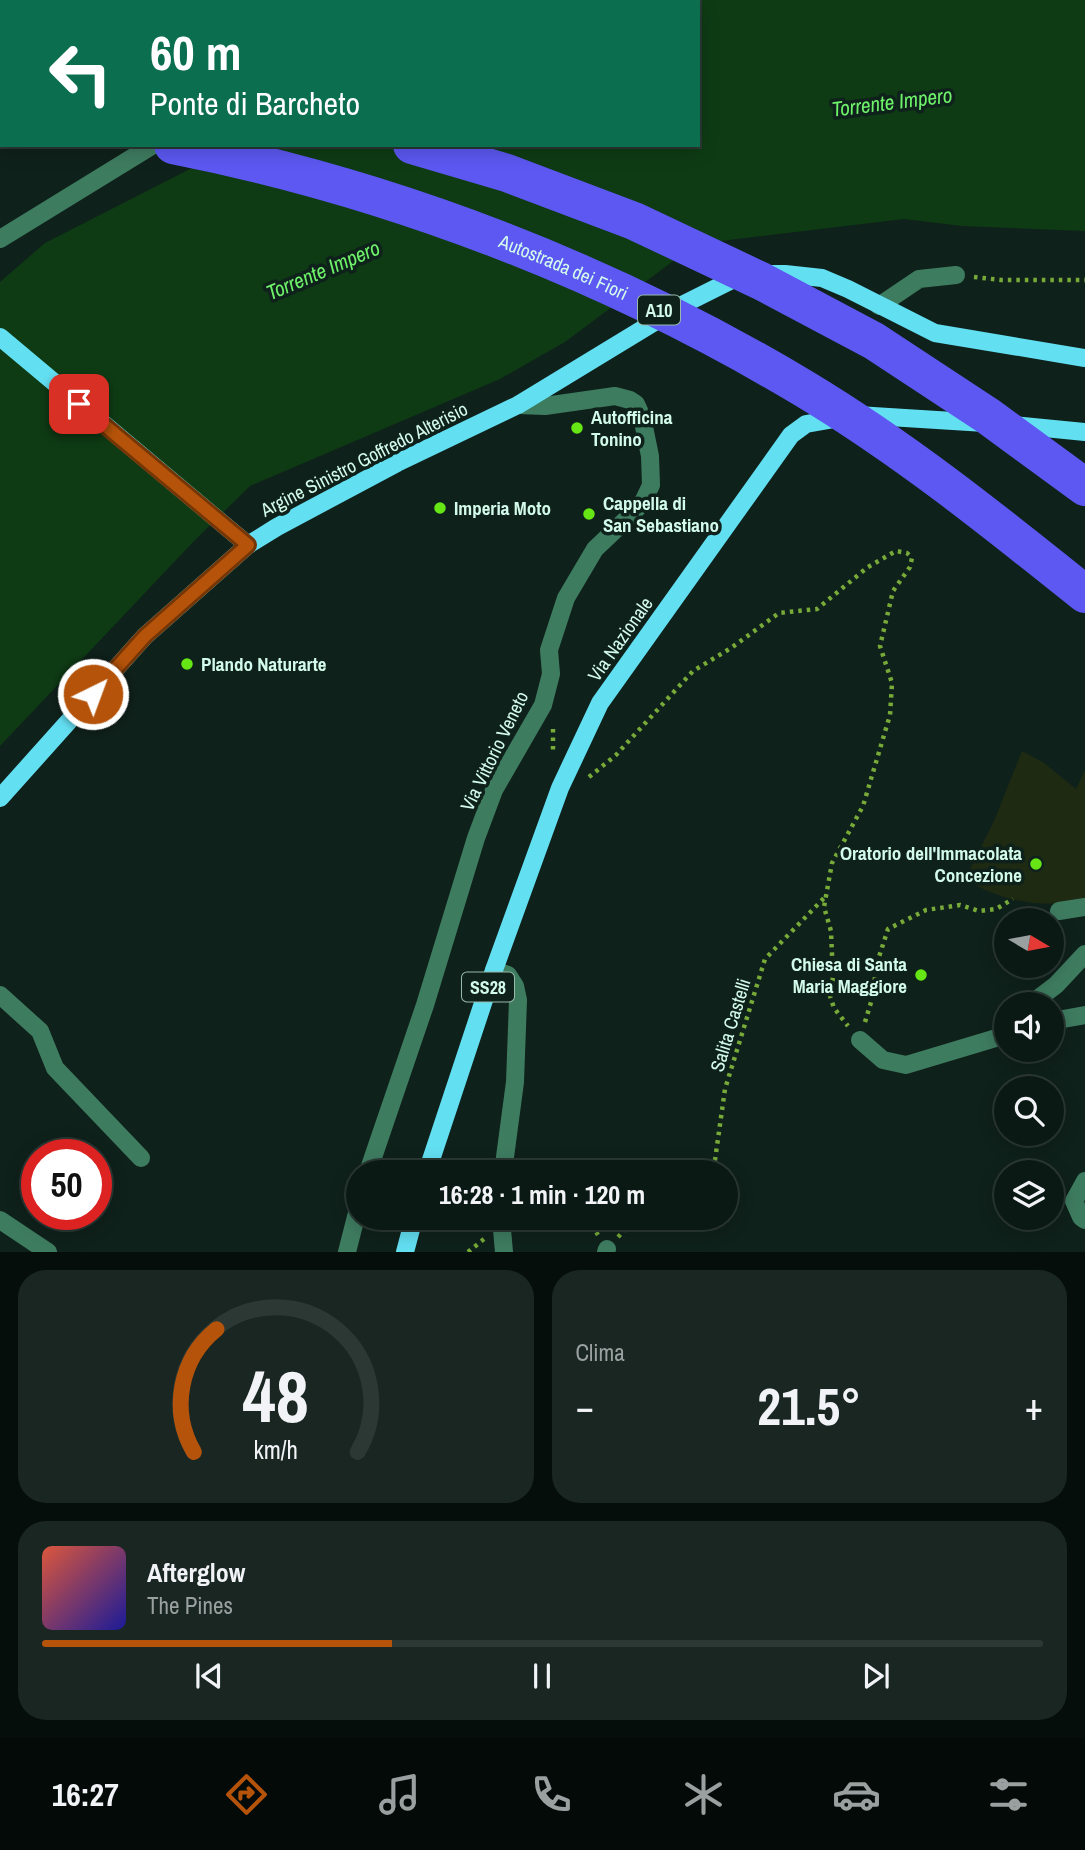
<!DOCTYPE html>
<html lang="it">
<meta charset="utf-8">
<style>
body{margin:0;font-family:"Archivo Narrow",sans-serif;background:#192622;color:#f1f3f6;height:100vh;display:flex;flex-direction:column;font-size:26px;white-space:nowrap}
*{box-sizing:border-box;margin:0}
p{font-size:23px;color:#9aa0a0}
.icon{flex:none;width:38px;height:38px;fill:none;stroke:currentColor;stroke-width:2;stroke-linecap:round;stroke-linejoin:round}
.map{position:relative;height:1252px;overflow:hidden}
.drawer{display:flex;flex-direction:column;gap:18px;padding:18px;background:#060e0b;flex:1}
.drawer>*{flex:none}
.guide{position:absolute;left:0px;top:0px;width:700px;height:147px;box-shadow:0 4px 18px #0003,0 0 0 2px #2b3834;background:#0b6e4f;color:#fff;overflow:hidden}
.needle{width:46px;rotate:100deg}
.tools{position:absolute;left:994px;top:908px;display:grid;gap:14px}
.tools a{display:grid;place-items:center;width:70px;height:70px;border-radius:50%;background:#0b1914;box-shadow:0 4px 18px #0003,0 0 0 2px #2b3834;font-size:35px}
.speed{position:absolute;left:21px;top:1139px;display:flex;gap:14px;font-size:35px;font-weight:700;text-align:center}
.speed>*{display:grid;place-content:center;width:91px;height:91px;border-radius:50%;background:#0b1914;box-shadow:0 4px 18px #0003,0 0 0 2px #2b3834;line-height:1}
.speed .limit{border:10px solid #d22;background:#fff;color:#111}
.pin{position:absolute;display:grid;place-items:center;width:60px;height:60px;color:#fff;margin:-30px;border-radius:14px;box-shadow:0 4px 10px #0006}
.me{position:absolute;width:77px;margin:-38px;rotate:42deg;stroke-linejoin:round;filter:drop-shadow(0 0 5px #0008)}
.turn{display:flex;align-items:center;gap:24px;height:147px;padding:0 35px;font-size:32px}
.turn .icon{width:91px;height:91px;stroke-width:2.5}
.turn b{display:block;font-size:49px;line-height:60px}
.big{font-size:52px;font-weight:700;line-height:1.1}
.drawer .tile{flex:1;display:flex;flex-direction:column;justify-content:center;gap:10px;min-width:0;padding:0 24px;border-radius:28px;background:#192622}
.drawer .dial{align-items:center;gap:0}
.dial svg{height:182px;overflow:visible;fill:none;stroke:#2b3834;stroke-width:7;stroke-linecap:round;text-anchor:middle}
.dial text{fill:#f1f3f6;stroke:none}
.song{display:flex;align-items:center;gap:21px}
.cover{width:84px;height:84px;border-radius:10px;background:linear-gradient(135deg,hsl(10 70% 55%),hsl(240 70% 35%))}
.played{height:7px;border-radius:4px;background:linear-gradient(90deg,#b45309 35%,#2b3834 35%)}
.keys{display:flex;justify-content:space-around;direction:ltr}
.heat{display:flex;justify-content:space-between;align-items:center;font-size:38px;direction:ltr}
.drawer .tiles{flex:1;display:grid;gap:18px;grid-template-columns:1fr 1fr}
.tile:last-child{grid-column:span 2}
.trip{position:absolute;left:346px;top:1160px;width:392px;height:70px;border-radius:35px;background:#0b1914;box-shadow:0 4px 18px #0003,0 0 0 2px #2b3834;font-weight:700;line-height:70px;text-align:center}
.tab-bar{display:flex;height:112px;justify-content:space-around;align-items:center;background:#040a08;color:#9aa0a0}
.tab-bar .icon{width:49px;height:49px}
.tab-bar .selected{color:#b45309}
.tab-bar b{font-size:32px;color:#f1f3f6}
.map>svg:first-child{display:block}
.green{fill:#1f2a13}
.water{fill:#0e3b14}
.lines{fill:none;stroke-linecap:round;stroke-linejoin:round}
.path{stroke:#77aa38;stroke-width:4.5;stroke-dasharray:3.5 5;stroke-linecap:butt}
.minor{stroke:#3e7c60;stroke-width:18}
.major{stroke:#63dff2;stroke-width:18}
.highway{stroke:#5c58f1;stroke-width:38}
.highway-bridge{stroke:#5c58f1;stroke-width:38}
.route-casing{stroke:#753606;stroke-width:18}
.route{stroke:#b45309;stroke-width:12}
.poi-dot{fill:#66e614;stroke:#0f211b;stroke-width:2.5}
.labels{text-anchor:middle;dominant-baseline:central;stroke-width:7;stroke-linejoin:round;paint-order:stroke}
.shield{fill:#0f211b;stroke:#98baad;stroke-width:2}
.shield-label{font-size:18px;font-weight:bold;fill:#d3fbec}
.street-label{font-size:19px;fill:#d3fbec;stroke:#0f211b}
.poi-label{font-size:19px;font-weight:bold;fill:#d3fbec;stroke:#0f211b;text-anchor:start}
.water-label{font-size:21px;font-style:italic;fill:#6ef26a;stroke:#0f211b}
</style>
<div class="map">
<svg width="1085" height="1252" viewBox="0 0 1085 1252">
<rect width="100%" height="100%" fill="#0f211b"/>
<path class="green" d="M1022,751L1044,763L1076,789L1085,770V900C1043,909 1002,902 965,879L994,821Z"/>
<path class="water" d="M579,0H1085V231L962,226L904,219L696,244L565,342L500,379L250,486L194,541L0,746V282L45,243L237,145H698V2H574Z"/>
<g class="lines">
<g class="path">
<path d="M974,277L1001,280H1085"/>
<path d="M553,729V752"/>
<path d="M589,777L616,755L693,671L731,648L779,613L817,609L868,567L896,551L907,553L912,558L910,567L893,591L880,646L892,683L890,715L863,806L832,863L824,907L831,931L833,977L830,996L834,1008L848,1026"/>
<path d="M865,1022L872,999L877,963L888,929L926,910L960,905L979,911L996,909L1013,899"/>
<path d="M692,1172L715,1160L725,1089L765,959L825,897"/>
<path d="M587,1218L598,1235"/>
<path d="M618,1237L636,1218"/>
<path d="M468,1252L484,1239"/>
</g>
<g class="minor">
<path d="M342,0L343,2"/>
<path d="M465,2L470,0"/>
<path d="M0,239L153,145"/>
<path d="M879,306L919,279L956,275"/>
<path d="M1059,911L1085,907"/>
<path d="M494,970L508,975L515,986L518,1000L515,1082L503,1172"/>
<path d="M0,995L40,1031L55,1068L141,1158"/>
<path d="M1031,1004L1056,985L1085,954"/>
<path d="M1052,1021L1085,1015"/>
<path d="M860,1040L883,1060L906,1065L1006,1035"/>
<path d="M368,1172L425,1005L476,838L494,790L543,705L551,674L549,650L566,598L595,549L633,513L644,500L651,485L650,456L642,417L636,404L630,400L615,396L545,406L518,405"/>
<path d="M1085,1181L1074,1201L1081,1217L1085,1220"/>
<path d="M501,1218L504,1252"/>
<path d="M0,1220L48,1252"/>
<path d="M347,1252L359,1205"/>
<path d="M606,1252L607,1249"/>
</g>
<g class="major">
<path d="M0,337L248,545"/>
<path d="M1013,425L1085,432"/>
<path d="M0,798L145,636L248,545L277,527L397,463L518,405L684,304L732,280L762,274H785L822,278L848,289L935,333L1085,358"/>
<path d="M427,1172L494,970L560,788L600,703L791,435L806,424L857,415L985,423"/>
<path d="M405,1252L414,1218"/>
</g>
<g class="highway">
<path d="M0,68H2"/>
<path d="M0,115H2"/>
</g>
<g class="highway-bridge">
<path id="s1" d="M173,145C395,189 609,272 803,388C903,448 994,521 1085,594"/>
<path d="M412,145L507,173L634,221L761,281L874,341L988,416L1085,487"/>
</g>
</g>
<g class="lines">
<g class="route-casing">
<path id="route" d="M79,404L248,545L145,636L93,694"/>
</g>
<use href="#route" class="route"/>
</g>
<g class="poi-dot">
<circle cx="577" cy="428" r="7"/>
<circle cx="440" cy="508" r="7"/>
<circle cx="589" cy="514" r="7"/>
<circle cx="187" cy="664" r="7"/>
<circle cx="1036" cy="864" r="7"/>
<circle cx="921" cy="975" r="7"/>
</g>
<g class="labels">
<g class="shield">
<rect x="638" y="295.5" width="42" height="29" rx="5"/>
<rect x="462" y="972.5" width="52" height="29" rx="5"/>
</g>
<g class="shield-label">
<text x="659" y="310">A10</text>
<text x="488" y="987">SS28</text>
</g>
<g class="street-label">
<text stroke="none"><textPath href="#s1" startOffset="410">Autostrada dei Fiori</textPath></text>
<text transform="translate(364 459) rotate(-27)">Argine Sinistro Goffredo Alterisio</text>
<text transform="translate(620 639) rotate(-55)">Via Nazionale</text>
<text transform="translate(494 751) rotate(-64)">Via Vittorio Veneto</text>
<text transform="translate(730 1025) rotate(-73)">Salita Castelli</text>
</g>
<g class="poi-label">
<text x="591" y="417">Autofficina<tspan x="591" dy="22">Tonino</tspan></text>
<text x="603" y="503">Cappella di<tspan x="603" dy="22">San Sebastiano</tspan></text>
<text x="454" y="508">Imperia Moto</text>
<text x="201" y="664">Plando Naturarte</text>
<text x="1022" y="853" text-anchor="end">Oratorio dell'Immacolata<tspan x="1022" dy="22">Concezione</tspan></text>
<text x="907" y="964" text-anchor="end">Chiesa di Santa<tspan x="907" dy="22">Maria Maggiore</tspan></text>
</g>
<g class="water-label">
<text transform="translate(892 102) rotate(-7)">Torrente Impero</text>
<text transform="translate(323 270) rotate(-23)">Torrente Impero</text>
</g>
</g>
</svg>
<div class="tools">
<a><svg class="needle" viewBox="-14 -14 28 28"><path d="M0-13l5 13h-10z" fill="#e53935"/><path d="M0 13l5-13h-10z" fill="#9aa0a0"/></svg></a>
<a><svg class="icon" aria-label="sound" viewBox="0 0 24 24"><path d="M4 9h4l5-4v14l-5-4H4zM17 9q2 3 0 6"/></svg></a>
<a><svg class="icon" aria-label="search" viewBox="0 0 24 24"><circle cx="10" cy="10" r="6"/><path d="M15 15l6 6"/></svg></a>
<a><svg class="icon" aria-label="layers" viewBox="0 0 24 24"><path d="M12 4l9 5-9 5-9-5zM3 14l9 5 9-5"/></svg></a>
</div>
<div class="speed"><div class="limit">50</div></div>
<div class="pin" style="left:79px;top:404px;background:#d93025"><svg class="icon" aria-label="arrive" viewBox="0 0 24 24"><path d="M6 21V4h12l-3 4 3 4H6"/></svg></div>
<svg class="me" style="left:93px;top:694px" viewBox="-20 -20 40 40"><circle r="17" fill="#b45309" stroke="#fff" stroke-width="3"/><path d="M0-11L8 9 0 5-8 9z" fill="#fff"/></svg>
<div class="trip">16:28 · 1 min · 120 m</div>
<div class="guide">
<div class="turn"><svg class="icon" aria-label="left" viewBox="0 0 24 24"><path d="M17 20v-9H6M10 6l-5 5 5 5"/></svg><div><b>60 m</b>Ponte di Barcheto</div></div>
</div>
</div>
<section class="drawer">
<div class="tiles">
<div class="tile dial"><svg viewBox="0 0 100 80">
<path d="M14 69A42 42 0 1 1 86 69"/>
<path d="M14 69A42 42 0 0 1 24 15" stroke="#b45309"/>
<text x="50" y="56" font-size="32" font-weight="700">48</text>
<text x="50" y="72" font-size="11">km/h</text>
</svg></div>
<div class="tile"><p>Clima</p>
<div class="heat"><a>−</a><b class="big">21.5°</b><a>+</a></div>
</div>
<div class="tile">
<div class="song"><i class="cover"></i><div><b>Afterglow</b><p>The Pines</p></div></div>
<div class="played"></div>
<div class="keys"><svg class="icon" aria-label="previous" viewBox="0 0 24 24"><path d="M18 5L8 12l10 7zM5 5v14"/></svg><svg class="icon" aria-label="pause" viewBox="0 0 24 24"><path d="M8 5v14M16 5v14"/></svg><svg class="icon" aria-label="next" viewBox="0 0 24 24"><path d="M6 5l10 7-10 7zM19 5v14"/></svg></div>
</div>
</div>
</section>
<nav class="tab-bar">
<b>16:27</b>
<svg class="icon selected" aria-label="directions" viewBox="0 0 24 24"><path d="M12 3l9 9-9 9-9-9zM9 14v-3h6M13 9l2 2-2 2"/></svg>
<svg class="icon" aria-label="music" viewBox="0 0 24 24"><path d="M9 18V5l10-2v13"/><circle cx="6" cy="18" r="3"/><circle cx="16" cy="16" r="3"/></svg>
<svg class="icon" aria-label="phone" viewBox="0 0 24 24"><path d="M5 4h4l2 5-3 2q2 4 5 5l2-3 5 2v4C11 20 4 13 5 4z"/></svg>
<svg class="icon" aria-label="climate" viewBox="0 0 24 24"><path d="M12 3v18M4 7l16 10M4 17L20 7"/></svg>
<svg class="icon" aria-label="car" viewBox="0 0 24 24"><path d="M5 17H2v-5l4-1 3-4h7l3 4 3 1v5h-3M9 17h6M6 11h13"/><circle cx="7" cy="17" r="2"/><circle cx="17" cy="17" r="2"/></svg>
<svg class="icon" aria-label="filters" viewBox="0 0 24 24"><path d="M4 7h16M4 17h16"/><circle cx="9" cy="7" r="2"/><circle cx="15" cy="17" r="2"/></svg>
</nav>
